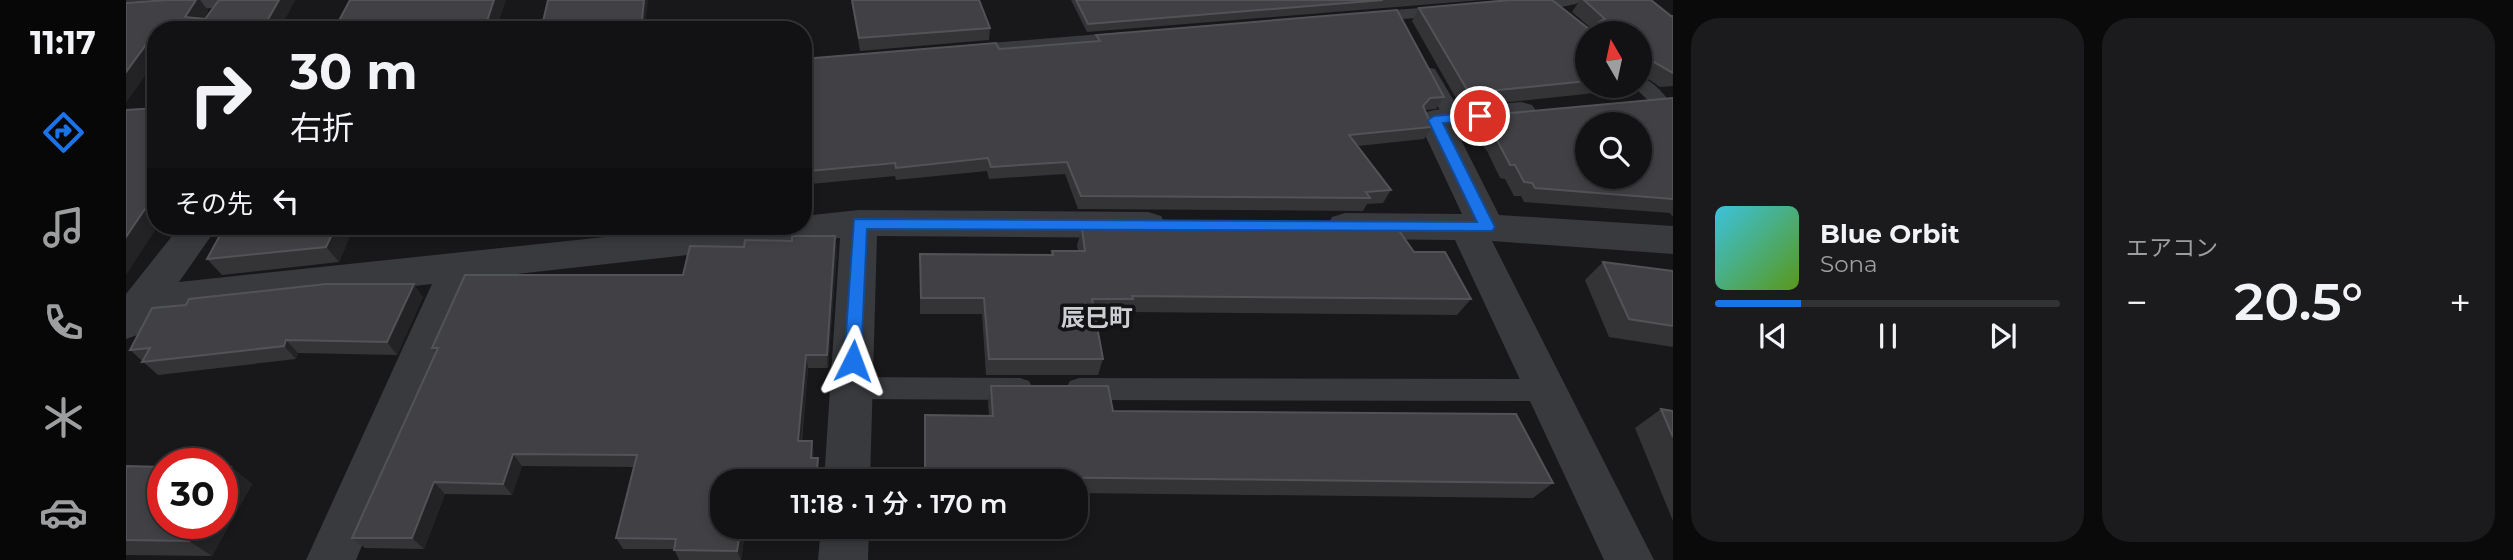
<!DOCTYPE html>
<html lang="ja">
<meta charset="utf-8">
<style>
body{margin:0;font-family:Montserrat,"Noto Sans JP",sans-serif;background:#1b1b1d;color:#f1f3f6;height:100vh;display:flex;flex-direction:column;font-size:26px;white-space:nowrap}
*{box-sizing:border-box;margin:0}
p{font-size:23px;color:#9c9ea0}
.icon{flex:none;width:38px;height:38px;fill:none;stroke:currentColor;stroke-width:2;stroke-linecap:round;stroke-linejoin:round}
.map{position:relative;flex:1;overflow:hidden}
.details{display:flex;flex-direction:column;gap:18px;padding:18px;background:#0a0a0b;width:840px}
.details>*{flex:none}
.hud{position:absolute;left:21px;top:21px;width:665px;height:214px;border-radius:28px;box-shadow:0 4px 10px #0003,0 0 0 2px #313234;background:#121214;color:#f1f3f6;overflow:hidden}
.needle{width:46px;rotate:351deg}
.controls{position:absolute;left:1449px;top:21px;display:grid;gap:14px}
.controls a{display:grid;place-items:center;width:77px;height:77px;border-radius:50%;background:#121214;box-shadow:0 4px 10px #0003,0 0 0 2px #313234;font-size:35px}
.speed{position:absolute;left:21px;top:448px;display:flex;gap:14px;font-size:35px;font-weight:700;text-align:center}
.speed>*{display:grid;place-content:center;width:91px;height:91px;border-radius:50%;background:#121214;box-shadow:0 4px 10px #0003,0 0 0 2px #313234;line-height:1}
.speed .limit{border:10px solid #d22;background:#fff;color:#111}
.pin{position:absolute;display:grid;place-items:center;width:60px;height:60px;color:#fff;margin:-30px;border:4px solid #fff;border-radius:50%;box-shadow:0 2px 7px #0007}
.me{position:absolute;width:77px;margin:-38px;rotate:3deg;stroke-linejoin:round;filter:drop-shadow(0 0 5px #0008)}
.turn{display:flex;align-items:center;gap:24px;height:147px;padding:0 28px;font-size:32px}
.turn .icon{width:91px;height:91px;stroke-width:2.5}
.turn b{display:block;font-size:49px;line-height:60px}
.then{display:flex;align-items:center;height:66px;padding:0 28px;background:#0003;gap:14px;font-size:26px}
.big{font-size:52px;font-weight:600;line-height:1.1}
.details .tile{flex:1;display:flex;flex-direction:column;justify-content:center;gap:10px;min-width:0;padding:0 24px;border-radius:28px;background:#1b1b1d}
.song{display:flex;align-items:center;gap:21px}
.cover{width:84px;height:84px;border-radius:10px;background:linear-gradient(135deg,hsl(190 70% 55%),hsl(90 70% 35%))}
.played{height:7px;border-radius:4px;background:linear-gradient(90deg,#1a73e8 25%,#313234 25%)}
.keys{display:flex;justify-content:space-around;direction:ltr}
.heat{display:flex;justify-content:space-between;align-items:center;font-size:38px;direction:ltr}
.details .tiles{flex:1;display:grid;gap:18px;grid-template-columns:repeat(2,1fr)}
.trip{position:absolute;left:584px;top:469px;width:378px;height:70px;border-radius:28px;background:#121214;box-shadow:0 4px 10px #0003,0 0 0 2px #313234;font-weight:600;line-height:70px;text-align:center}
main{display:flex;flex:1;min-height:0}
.menu{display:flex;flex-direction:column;width:126px;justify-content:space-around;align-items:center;background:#070708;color:#9c9ea0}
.menu .icon{width:49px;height:49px}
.menu .selected{color:#1a73e8}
.menu b{font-size:32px;color:#f1f3f6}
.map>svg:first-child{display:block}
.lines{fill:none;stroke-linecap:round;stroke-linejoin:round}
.service{fill:#393a3e;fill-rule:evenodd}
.minor{fill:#393a3e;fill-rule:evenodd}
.wall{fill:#343437}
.shaded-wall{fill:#232325}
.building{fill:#414145;stroke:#525357;stroke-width:2;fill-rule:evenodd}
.route{fill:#1a73e8;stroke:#114b97;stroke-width:2}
.labels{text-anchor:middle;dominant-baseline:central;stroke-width:7;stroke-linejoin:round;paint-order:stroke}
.quarter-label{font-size:24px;font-weight:bold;fill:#ccced4;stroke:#131315}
</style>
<main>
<nav class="menu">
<b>11:17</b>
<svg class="icon selected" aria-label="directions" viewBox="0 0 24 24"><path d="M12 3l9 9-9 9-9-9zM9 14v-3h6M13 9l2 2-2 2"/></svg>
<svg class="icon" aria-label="music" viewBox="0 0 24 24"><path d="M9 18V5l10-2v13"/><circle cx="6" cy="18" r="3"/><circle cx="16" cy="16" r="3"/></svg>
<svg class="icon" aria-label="phone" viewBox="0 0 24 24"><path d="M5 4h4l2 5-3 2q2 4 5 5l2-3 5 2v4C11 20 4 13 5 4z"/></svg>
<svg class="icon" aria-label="climate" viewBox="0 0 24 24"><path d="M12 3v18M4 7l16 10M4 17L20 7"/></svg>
<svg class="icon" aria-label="car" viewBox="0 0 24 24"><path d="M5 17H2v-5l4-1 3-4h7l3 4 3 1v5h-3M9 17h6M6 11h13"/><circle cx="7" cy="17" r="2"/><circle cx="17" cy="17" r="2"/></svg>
</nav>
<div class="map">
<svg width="1547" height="560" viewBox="0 0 1547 560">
<rect width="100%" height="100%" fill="#18181a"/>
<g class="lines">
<g class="service">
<path d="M63,0H133L125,5L0,15V5Z"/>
<path d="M1395,0H1457C1449,8 1399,12 1391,4Z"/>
<path d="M1319,6L1325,7L1327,11L1325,15L1242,22L1234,17L1242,12Z"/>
<path d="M999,32L1008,37L1005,41L841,55L832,50L841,45Z"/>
<path d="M1303,68L1309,69L1338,118L1335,122H1321L1318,118L1294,73Z"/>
<path d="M1514,77C1525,80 1536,91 1542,100L1540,104H1526L1508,87L1514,86Z"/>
<path d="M725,377L894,378L903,381L907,389L903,397L894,400L725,399L716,396L712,388L716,380Z"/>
<path d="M953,378L1420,379L1429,382L1433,390L1429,398L1420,401L953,400L944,397L940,389L944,381Z"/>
</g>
<g class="minor">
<path d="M1395,102L1406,105L1411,112L1406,119L1329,128L1373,215L1547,226V254L1366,241L1528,560H1478L1329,240L1219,239L1206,235L1201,226L1206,217L1219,213L1336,214L1292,120L1297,113L1308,110Z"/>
<path d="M733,210L1022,212L1035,216L1040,225L1035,234L1022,238L751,236L744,481H698L714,238L347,279L230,560H180L306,284L28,315L14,334L0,339V294L54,226H92L53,282L583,226H677V216Z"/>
<path d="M695,527H743L742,560H692Z"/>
</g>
</g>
<g class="wall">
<path d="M0,0H30L0,2Z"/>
<path d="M41,0H74L82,11L77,19H79L93,0H169L153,30H30V60L0,102Z"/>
<path d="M725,0H853L864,28L863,40L734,51Z"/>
<path d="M945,0H1356L961,32Z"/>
<path d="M1454,0H1525L1545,16H1547V86L1534,87L1518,76L1514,81V33H1461V86H1510L1507,89L1335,107L1286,21L1293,8L1467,30L1446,12Z"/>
<path d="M970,35L1318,97L1310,109L1299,110L1306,127L1298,139L1232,146L1265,190L1257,203L1241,204L1237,211L952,209L939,174L863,179L861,171L770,180L769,176L685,184V179L677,180V59L873,49L969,41Z"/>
<path d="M1547,98V217L1544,213L1398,202L1395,196H1388L1379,179L1374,178L1361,151L1346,134L1336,135L1333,130L1342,117Z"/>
<path d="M969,223L1288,252L1345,299L1331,315L1002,312L1001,315H969L977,359L972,375H860L856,314H794V254L925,255L926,251H952L951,245L956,229H967Z"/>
<path d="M228,226L213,262L96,275L81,259Z"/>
<path d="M709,236L711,250L702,368H682L676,441L688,454V458L693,470L597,527H689V534L619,533L615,560H553L548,549H497L490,538L508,467L396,466L386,495L319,494L298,549L239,548L226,538L309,353L306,348L557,275L618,247Z"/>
<path d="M1477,262L1547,271V347L1483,337L1459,280Z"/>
<path d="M297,297L271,355L172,353L170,359L32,375L4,350Z"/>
<path d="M865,386L987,411L1427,483L1407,498L950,493V481H799V415L863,416L862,402Z"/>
<path d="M1535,409L1547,411V521L1509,428Z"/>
<path d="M0,466L105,467L126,484L86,556L0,555Z"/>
</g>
<g class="shaded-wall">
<path d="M70,0H74L82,11L72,26L59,17Z"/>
<path d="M153,0H169L153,30H147L141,21Z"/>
<path d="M368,0H380L370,30H358Z"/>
<path d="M518,0H522L519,30H515Z"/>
<path d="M30,31V60L0,102V72Z"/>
<path d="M27,197L30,200V226H32L0,275V237Z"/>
<path d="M210,226H228L213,262L200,247Z"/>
<path d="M709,236L711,250L702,368L701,355Z"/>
<path d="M288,284L297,297L271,355L261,342Z"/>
<path d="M160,340L172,353L170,359L158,346Z"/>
<path d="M680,355L682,368L674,454L672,441Z"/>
<path d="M686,441L688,454L687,470L685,458Z"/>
<path d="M387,454L396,466L386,495L377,484Z"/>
<path d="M692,458L693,470V481H690Z"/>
<path d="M105,467L126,484L86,556L63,541L73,523H96V483Z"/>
<path d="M308,482L319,494L298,549L286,538Z"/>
<path d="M615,527H617L619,533L615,560L611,551Z"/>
</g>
<g class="building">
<path d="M41,0H70L59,17L79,19L93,0H153L141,21L32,29L30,30V31L0,72V3Z"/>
<path d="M224,0H368L358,30H208Z"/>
<path d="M422,0H518L515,30H415Z"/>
<path d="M726,0H853L864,28L733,38Z"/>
<path d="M950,0H1257L962,24Z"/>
<path d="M1384,0H1426L1463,29L1470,31L1473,22L1479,19L1458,0H1525L1545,16H1547V73L1526,61L1522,63L1523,70L1517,72L1518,76H1514V33H1461V81L1343,93L1293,8Z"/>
<path d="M1271,10L1318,97L1304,98L1297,106L1306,127L1223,135L1265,190L1240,192L1244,198L955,196L941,162L865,167L862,158L770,168L769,163L684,171L683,166L677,167V59L870,43L873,49L974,41L970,35Z"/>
<path d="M1547,98V199L1409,188L1406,183L1398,182L1389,165H1384L1370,138L1355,121L1345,122L1342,117ZM1461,124H1514V177H1461Z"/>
<path d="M30,108V153L28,156H30V197H27L0,237V110Z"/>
<path d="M969,223L1269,225L1288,252H1319L1345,299L1006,296L1007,299H966L977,359H863L858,298H795L794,254L927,255L926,251H959L956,229H971Z"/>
<path d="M99,226H210L200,247L81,259Z"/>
<path d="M666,236H709L701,355H680L672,441H686L685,458H692L690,481H597V527H615L611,551L548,550L550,539L490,538L511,455L387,454L377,484L308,482L286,538H226L312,348H306L339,275H557L564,246L618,247L619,240L666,241Z"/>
<path d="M1477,262L1547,271V326L1503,319Z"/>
<path d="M200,284H288L261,342L160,340L158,346L16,362L24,348L4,350L26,308L60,305L63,299Z"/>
<path d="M865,386H982L987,411L1390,414L1427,483L799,476V415L867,416Z"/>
<path d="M1535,409L1547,411V437Z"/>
<path d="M0,466L37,467V523H73L63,541L0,540Z"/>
<path d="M96,467H105L96,483Z"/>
</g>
<path class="route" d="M1354,112L1359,113V119L1317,123L1369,227L1366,231L741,229L735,361L733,366H721L718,361L728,219L1351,222L1302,120L1308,116Z"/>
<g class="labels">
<g class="quarter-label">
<text x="971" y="317">辰巳町</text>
</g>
</g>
</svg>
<div class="controls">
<a><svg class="needle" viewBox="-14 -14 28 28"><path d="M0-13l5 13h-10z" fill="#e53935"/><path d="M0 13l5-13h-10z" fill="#9c9ea0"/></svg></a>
<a><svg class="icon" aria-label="search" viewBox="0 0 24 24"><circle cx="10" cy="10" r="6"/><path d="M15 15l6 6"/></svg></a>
</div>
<div class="speed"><div class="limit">30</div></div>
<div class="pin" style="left:1354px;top:116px;background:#d93025"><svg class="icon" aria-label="arrive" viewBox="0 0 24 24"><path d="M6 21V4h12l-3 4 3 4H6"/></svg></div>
<svg class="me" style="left:727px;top:361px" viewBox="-20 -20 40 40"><path d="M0-17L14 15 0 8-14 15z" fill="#1a73e8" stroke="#fff" stroke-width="4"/></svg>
<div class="trip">11:18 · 1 分 · 170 m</div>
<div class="hud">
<div class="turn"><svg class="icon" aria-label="right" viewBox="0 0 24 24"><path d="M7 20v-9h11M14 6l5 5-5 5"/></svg><div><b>30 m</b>右折</div></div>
<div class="then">その先<svg class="icon" aria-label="left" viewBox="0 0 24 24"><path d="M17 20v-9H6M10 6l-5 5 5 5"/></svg></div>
</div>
</div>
<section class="details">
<div class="tiles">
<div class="tile">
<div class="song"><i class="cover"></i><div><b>Blue Orbit</b><p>Sona</p></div></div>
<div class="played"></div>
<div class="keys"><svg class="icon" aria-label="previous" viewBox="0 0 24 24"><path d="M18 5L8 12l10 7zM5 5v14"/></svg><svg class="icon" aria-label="pause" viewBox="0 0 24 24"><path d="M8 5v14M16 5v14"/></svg><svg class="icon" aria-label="next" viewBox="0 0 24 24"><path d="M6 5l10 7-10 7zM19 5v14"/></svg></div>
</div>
<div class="tile"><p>エアコン</p>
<div class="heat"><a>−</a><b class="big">20.5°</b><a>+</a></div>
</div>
</div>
</section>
</main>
